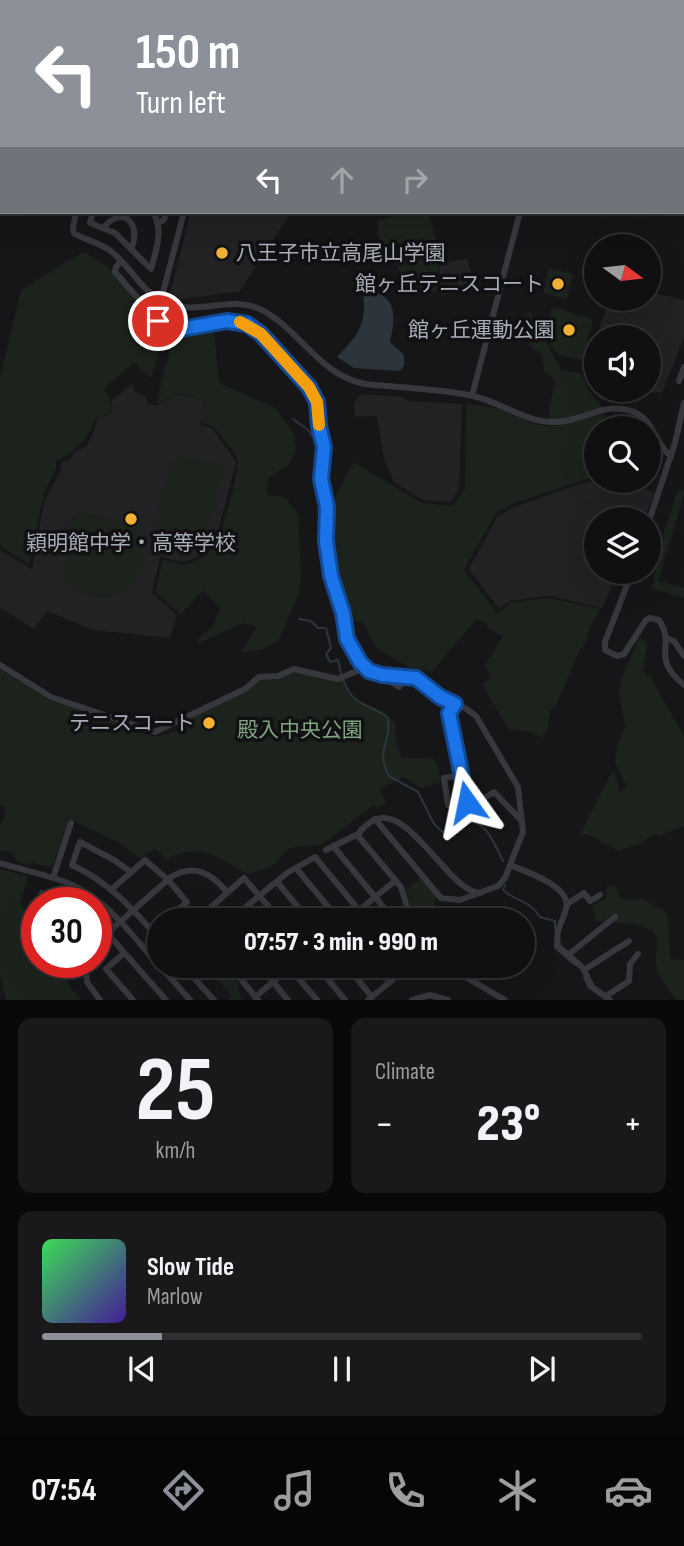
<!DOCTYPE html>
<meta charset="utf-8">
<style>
body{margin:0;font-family:"Sofia Sans Condensed","Noto Sans JP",sans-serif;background:#19191b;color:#f1f3f6;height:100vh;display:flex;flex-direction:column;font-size:26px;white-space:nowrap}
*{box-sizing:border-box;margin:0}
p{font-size:23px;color:#9c9d9f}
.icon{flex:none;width:38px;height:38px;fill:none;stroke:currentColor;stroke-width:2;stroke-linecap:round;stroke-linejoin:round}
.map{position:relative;height:1000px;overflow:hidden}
.side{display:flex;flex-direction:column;gap:18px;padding:18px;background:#09090a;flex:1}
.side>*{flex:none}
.top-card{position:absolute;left:0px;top:0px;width:684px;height:214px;box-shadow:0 7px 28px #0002,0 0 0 2px #303032;background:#8c9099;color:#fff;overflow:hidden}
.needle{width:46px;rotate:105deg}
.controls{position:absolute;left:584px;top:234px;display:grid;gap:14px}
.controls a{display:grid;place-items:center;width:77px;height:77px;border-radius:50%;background:#101012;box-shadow:0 7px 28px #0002,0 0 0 2px #303032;font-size:35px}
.speed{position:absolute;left:21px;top:887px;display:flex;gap:14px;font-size:35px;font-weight:700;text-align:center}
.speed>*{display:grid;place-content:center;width:91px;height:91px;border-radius:50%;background:#101012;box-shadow:0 7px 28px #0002,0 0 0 2px #303032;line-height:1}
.speed .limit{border:10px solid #d22;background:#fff;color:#111}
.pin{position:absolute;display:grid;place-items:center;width:60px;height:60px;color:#fff;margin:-30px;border:4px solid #fff;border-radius:50%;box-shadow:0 2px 7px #0007}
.me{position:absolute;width:77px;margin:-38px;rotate:348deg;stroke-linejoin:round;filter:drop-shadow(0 0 5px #0008)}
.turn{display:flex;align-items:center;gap:24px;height:147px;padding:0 21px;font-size:32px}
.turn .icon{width:91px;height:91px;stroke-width:2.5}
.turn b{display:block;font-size:49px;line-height:60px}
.lanes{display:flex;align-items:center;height:66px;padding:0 21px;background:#0003;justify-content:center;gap:35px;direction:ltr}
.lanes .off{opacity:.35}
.big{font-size:52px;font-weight:800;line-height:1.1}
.side .card{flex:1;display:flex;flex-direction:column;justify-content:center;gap:10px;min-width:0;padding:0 24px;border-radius:14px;background:#19191b}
.side .dial{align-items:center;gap:0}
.dial b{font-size:91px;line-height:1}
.song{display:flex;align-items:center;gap:21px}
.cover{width:84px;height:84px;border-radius:10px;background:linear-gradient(135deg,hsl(130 70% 55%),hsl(260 70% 35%))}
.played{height:7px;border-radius:4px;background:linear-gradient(90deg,#8c9099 20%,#303032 20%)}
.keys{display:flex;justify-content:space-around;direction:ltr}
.heat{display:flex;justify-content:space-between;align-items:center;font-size:38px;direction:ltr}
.side .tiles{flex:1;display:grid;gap:18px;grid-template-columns:1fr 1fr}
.card:last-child{grid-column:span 2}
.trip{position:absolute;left:147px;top:908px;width:388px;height:70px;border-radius:35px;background:#101012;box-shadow:0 7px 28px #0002,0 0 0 2px #303032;font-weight:800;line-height:70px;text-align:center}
.dock{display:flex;height:112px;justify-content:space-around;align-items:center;background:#060607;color:#9c9d9f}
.dock .icon{width:49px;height:49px}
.dock .active{color:#8c9099}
.dock b{font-size:32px;color:#f1f3f6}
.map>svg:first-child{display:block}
.built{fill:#222225;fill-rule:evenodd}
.green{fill:#1c231d}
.water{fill:#2c353c}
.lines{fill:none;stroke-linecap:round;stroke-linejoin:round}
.stream{stroke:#2c353c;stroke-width:2}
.minor{stroke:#37383d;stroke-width:6}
.major{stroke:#53555c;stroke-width:8}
.route-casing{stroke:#114b97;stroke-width:18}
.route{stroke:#1a73e8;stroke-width:12}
.slow{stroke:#f59e0b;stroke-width:12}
.poi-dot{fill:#f2b134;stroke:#111113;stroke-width:2.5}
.labels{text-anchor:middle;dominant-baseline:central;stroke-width:7;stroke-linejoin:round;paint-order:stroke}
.poi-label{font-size:21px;fill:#a8adb8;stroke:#111113;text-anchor:end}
.park-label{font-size:21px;fill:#7fa381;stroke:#111113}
</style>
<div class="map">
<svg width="684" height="1000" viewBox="0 0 684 1000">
<rect width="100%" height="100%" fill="#161618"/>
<g class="built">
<path d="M191,212H251L289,215L240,291L177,300L169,297Z"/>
<path d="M468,258L474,290L441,295L439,264Z"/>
<path d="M649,292L684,300V337L662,393L629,391L601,400L591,388L586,369L607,306L611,299H649ZM597,338H649V390H597Z"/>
<path d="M133,383L135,392L145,396L148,405H158L176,394L206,401L200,425L212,428L236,462L217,535L199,556L185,562L160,557L152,593L177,615L170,638L93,630L47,611L34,629L0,608V550L32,569L44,502L60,472L62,462L70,460L74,452L86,447L92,436L98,417L109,415L113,406L111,401Z"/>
<path d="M361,394L402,397L408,401L462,404L459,488L451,502L423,500L394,482L384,459L377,416L356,417L353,403Z"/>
<path d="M633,481L654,494L644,520H597V572H619L602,608L550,596L509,601L499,609L469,569L497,517L514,507L586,482Z"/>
</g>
<g class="green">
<path d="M403,212H428L441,257L437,259L440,294L414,286L402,274L378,236L377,222Z"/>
<path d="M83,252C122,268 134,307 165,333L151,378L134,362L105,388L112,406L108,415L96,417C89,438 76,452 56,461V468L44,492L29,564L0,546V378L21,290Z"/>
<path d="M549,268L573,274L567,300L543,293Z"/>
<path d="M552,307L593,319L582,360C575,358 566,358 560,354C542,345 548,322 552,307Z"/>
<path d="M531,312L560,369L582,374L588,390L604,409V418L623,420L635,429H597V478L587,479L512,504L496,513L464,570L498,614L511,602L550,598L601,609L590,626L585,644L580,649L556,705L550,710L547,732L541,738L532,732L509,730L482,684L492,678L484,666L503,637L486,627L488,624L476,619L432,672L411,668L377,649L364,624L352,620L339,574L332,505L353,462L422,503L452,506L465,489L466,404L497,408L534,424L551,427L549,411L555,380L544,371L542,355L529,345L526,313Z"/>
<path d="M214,330L219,383L274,407L294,433L296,452L289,464L268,478L267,495L285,497L298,514L301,573L299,593L279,640L264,649L240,653L257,627L243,623L197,644L198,639L212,627L220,609L203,590L181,614L155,592L163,560L185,565L200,559L212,549L220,535L233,491L238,462L234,452L213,426L201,423L206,401L176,393L158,404L156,403L173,337Z"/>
<path d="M177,455L221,465V475C213,501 208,563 168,546L156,530V518L172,462Z"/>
<path d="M678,490L684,491V494L658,581L684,588V598L652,589L662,539Z"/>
<path d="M78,512L97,515L138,529C159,582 109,621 66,581L65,540L69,520Z"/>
<path d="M639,638L647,642L643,672L650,676L684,737V826L659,836L655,833L639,844L618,851L588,834L580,835L613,770L617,778L619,792L627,787L615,762L617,746L625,726L619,694L621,680Z"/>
<path d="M0,669L49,700L95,713L144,734L153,736L168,734L186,727L182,721L254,681L266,678L275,680L295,672L343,679C349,705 360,701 379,710C387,713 391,719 396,724L395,736L401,757C412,760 424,756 434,759L439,769L441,782L422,788L404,777L379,789L387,803L377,808L372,806L323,844L289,848L271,867L247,874C218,858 200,841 167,859L155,849L140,858L118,842L69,819L52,867L32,863L30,865L17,861L13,853L5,850L0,853V826L5,816L4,806H0Z"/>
<path d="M0,869L28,876L20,904C40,924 37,936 37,962L52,963L66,977L71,989L81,1000H6L0,972Z"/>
<path d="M421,877L437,897L435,898V920H415L406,891Z"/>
<path d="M616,885L619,897L632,901L642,898L668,914L670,959L684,960V1000H677C668,990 655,973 656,959C656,948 660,942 653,931L636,924L597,921L592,906L607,897L606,887Z"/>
<path d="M205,966H225L238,983L241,1000H229L232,996Z"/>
</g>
<path class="water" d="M362,288C396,294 397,312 390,342L404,355V365L400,371L354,368L337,357C360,334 368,321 362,288Z"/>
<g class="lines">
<g class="stream">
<path d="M682,62L684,63"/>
<path d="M293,419L308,430L320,447L317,479L324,514"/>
<path d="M323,535L324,520"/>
<path d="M323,541L325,556"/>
<path d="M329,581L337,603"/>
<path d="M339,611L342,635L354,658"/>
<path d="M299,619L311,621L318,628H326L331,648L326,654L330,662L338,660L341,674"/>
<path d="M343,679C353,707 366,702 387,717C394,738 374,749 389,776L418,792L434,824L445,834C478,804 490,834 503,861"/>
<path d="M505,885L503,890C516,902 530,900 540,917L555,921V929"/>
<path d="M555,942V948L575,965"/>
<path d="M584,978L589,988"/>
</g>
<g class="minor">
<path d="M645,0L653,2"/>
<path d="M620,2L627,0"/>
<path d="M682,12H684"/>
<path d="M682,168L684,171"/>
<path d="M76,212L73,228L74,233C86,241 100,242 112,252C134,270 143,296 172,305C202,314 232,295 262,310C300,330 321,377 366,384C401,388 439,388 473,396C501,402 526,423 555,422C583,422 605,400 634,412C655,421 654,444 671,456"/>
<path d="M93,212L90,223L115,233L151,269C156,250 164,231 153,212"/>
<path d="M157,223L164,220L166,212"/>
<path d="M104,227C124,204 142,225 131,249"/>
<path d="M121,261L116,267L115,272L158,321L169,328L179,330L230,321L253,328L309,387L317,402L319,426L324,447L321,482L327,507L326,541L331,576L343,613L347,639L360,662L369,671L378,674L419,679L440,697L465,708L476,716L518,787L523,832L505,878L498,886L460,900L441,898L375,819"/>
<path d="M161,300L184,212"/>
<path d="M679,381L684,367"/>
<path d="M472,396L520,212"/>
<path d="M649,521L675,443L684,403"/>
<path d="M632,572L605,642V650L617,656L624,654L646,620L650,618L659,620C677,647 649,656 684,685"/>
<path d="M666,638L674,641L684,656"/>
<path d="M0,665L51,697L155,732L245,689L259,677L278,676L294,669L338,679L364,668"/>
<path d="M387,675L391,682L399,687L409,676"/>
<path d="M455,704L449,713L467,802L448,805L444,778L462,775"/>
<path d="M493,824L478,802L494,792L522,821"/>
<path d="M333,846L394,920"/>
<path d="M326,850L358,834"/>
<path d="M0,863C22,870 46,874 68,883C107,899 132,935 159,966"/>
<path d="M510,865C525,871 573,887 566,909C562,924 555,929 558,946L583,968L592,987L610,1000"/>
<path d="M296,868L339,920"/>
<path d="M131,872L114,860L80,842L72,865C109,882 133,909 159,939"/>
<path d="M53,878L71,823"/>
<path d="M277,882L309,920"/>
<path d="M112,889L145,860L168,880L187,902L167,920"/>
<path d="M39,903L42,893L69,903"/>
<path d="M567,904L584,893L590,901L600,895"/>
<path d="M242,911L250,920"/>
<path d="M37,912V919"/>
<path d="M217,920L211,916V907L244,878L280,920"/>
<path d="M230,920L287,873L315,857L367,920"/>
<path d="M347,920L395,881"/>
<path d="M411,920L401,887L358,836C360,830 363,828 368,824C405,793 446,891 480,893"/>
<path d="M107,933L166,1000"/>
<path d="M96,943L171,877C194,863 211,873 227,892"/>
<path d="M124,953L106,969L133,1000"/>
<path d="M568,955L615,917"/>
<path d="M85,962L87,982L100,1000"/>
<path d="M160,966L190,1000"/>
<path d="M183,966L214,1000"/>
<path d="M230,966L258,1000"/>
<path d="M260,966L288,1000"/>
<path d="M288,966L317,1000"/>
<path d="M317,966L345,1000"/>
<path d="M347,966L372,997"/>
<path d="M377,966L390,982"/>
<path d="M447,966L505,1000"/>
<path d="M584,970L629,941"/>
<path d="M191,975L201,966"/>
<path d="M606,996L629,981L630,964L638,954"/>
<path d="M255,997L292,966"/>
<path d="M368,1000L409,966"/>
<path d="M412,1000L430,995L448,1000"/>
</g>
<g class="major">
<path d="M682,97L684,98"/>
<path d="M682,104L684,105"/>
<path d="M0,116H2"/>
</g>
</g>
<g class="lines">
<g class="route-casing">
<path id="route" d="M158,321L167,327L176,330L227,321L247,324L261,334L309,387L317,402L319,426L324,447L321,479L327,507L326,541L331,576L343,613L347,639L360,662L369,671L382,675L416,678L440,697L455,704L449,713L467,802"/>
</g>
<use href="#route" class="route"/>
<path class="slow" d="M240,322L261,334L309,387L317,402L319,425"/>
</g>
<g class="poi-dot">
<circle cx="222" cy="253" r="7"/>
<circle cx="558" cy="284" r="7"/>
<circle cx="569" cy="330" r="7"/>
<circle cx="131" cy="519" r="7"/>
<circle cx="209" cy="723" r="7"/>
</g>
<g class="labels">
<g class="poi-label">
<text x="236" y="253" text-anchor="start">八王子市立高尾山学園</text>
<text x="544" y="284">館ヶ丘テニスコート</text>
<text x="555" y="330">館ヶ丘運動公園</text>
<text x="131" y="543" text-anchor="middle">穎明館中学・高等学校</text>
<text x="195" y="723">テニスコート</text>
</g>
<g class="park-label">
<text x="300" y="730">殿入中央公園</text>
</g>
</g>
</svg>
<div class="controls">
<a><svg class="needle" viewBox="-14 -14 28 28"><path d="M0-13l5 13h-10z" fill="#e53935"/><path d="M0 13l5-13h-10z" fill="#9c9d9f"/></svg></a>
<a><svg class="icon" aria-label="sound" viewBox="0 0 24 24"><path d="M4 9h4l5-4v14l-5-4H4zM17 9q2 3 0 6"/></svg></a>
<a><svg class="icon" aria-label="search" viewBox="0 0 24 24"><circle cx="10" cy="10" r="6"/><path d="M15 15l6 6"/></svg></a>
<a><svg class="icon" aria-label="layers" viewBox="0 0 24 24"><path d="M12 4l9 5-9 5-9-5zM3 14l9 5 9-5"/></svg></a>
</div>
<div class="speed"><div class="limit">30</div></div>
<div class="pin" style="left:158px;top:321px;background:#d93025"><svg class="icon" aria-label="arrive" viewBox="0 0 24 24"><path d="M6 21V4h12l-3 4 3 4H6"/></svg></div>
<svg class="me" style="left:467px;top:802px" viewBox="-20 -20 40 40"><path d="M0-17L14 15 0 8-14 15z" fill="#1a73e8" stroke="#fff" stroke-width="4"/></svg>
<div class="trip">07:57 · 3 min · 990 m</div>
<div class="top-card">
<div class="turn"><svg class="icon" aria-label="left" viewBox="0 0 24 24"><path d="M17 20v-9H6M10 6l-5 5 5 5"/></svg><div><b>150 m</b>Turn left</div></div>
<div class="lanes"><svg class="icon" aria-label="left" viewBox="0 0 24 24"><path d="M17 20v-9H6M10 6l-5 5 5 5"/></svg><svg class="icon off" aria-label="ahead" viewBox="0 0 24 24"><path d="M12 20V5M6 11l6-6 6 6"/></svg><svg class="icon off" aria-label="right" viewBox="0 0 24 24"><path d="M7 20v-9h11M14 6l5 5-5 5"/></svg></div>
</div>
</div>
<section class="side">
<div class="tiles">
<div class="card dial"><b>25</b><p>km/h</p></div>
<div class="card"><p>Climate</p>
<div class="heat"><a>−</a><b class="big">23°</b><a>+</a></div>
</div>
<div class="card">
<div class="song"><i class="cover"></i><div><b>Slow Tide</b><p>Marlow</p></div></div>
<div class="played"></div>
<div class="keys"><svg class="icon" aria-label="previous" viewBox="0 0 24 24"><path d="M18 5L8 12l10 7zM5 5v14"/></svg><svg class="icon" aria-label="pause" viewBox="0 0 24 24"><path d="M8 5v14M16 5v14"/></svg><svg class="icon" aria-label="next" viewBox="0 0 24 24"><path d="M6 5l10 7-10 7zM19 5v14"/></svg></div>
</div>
</div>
</section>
<nav class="dock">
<b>07:54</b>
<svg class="icon active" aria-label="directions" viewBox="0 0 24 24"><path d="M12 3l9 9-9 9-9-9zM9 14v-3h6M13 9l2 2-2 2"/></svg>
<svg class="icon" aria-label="music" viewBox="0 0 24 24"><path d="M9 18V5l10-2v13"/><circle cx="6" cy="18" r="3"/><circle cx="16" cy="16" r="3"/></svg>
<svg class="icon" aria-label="phone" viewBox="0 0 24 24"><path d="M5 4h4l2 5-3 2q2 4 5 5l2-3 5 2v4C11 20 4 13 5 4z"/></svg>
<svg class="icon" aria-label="climate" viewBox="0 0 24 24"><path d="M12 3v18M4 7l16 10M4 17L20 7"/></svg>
<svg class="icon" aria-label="car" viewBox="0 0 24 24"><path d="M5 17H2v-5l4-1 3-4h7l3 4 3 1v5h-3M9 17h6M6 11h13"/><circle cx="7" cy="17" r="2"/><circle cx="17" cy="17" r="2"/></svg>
</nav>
